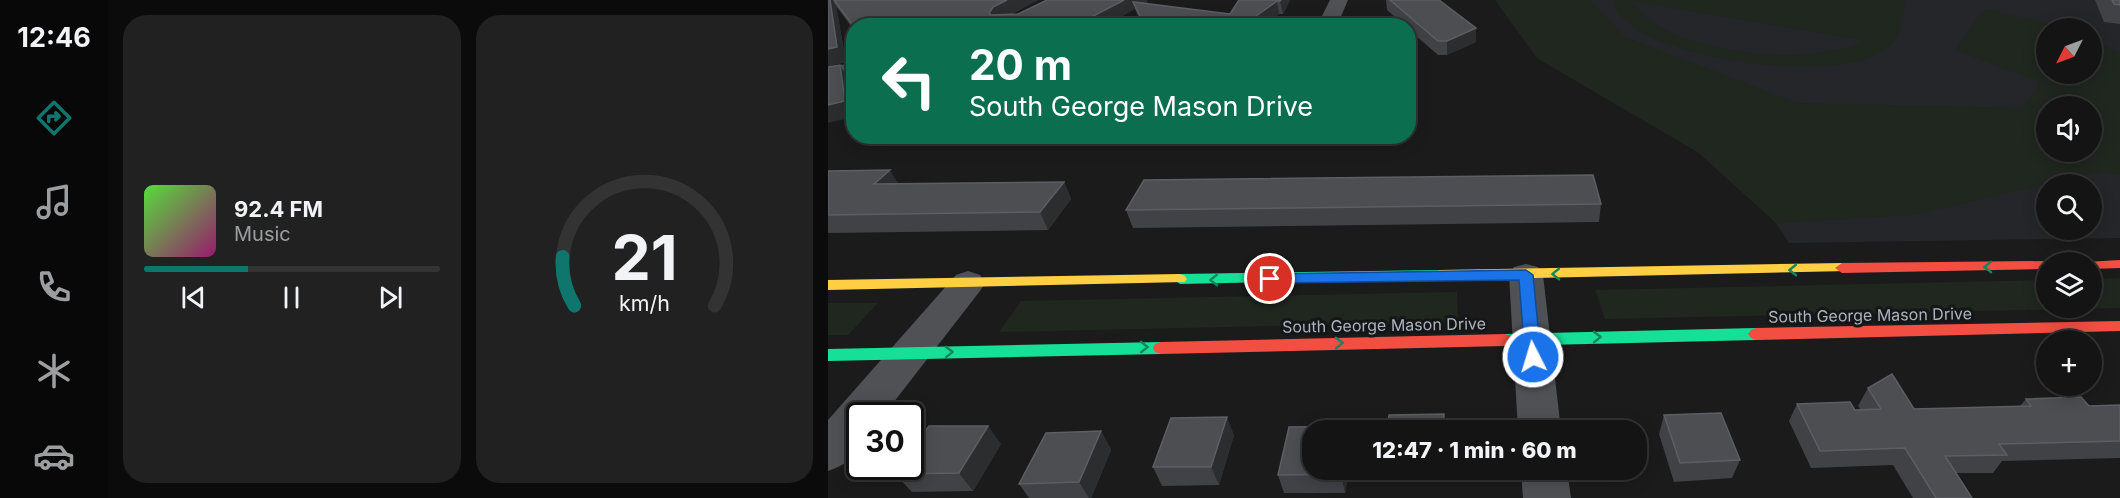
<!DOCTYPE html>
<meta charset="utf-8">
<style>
body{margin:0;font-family:Inter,sans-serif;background:#212122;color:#f1f3f6;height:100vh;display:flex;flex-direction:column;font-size:22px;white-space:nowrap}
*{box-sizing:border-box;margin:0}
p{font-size:20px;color:#9d9ea0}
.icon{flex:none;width:33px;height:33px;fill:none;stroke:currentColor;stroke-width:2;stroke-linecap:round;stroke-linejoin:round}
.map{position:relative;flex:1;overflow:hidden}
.details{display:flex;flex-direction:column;gap:15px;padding:15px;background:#0b0b0c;width:720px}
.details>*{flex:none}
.top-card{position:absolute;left:18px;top:18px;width:570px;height:126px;border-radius:24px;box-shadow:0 3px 15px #0003,0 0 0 2px #333334;background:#0b6e4f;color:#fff;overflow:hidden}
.needle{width:39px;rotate:228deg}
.controls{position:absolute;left:1208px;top:18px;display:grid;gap:12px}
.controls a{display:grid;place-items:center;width:66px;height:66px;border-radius:50%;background:#141415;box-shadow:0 3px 15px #0003,0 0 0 2px #333334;font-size:30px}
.speed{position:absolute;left:18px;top:402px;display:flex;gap:12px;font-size:30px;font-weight:700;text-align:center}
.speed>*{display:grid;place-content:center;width:78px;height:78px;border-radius:50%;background:#141415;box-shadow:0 3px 15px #0003,0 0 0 2px #333334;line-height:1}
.speed .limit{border:3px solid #111;border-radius:9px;background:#fff;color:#111}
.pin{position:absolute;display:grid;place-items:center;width:51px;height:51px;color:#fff;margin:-26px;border:3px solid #fff;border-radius:50%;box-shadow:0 2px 6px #0007}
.me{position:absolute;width:66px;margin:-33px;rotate:355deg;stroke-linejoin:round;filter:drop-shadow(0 0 4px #0008)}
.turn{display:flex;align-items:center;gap:21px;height:126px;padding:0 24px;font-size:27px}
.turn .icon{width:78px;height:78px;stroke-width:2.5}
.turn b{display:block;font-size:42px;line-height:51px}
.details .widget{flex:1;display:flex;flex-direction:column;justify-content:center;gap:9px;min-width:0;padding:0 21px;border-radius:24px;background:#212122}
.details .dial{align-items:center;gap:0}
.dial svg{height:156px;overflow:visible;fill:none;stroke:#333334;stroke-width:7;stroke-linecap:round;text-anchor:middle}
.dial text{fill:#f1f3f6;stroke:none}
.song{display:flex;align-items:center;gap:18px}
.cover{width:72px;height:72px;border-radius:9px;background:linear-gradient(135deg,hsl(110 70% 55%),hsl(320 70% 35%))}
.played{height:6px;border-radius:3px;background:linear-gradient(90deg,#0f766e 35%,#333334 35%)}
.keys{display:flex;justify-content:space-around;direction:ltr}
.details .tiles{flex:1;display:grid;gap:15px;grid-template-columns:repeat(2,1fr)}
.trip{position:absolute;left:474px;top:420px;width:345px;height:60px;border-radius:24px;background:#141415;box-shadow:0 3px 15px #0003,0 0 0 2px #333334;font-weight:800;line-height:60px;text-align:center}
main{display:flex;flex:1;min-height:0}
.dock{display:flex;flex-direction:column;width:108px;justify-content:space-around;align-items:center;background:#080808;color:#9d9ea0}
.dock .icon{width:42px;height:42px}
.dock .on{color:#0f766e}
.dock b{font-size:27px;color:#f1f3f6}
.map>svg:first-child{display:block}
.built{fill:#252629;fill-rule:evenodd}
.green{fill:#1f271f;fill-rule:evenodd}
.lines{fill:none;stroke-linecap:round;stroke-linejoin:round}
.street{fill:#4f5155;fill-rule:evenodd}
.fast{fill:#16e098;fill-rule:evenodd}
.slow{fill:#ffcf43;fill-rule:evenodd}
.jam{fill:#f24e42;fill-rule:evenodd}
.wall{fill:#404245}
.shaded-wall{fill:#2c2d2f}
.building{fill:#4c4e52;stroke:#5b5e63;stroke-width:1.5}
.oneway{stroke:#16855e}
.route{fill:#1a73e8;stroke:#114b97;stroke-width:1.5}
.labels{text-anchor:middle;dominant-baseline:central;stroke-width:6;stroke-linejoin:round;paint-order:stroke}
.street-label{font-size:16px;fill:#acb3bd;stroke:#151618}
</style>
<main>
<nav class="dock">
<b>12:46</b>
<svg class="icon on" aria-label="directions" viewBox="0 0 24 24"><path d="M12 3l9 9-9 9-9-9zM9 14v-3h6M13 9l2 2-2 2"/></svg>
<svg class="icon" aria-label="music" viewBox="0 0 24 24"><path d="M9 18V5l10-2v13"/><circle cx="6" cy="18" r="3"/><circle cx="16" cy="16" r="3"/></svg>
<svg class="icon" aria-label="phone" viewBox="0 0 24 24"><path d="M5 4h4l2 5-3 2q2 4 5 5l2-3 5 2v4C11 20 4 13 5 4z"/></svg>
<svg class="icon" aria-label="climate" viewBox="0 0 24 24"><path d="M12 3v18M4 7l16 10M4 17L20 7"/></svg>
<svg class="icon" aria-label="car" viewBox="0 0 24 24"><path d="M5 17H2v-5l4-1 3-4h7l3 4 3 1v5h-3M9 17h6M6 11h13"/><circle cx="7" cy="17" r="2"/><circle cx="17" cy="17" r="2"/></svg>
</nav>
<section class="details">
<div class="tiles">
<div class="widget">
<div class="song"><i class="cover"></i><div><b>92.4 FM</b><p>Music</p></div></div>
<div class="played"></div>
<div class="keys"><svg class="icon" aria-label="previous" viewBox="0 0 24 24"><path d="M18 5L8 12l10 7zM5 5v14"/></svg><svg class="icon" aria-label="pause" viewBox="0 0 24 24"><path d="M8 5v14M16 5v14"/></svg><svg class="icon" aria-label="next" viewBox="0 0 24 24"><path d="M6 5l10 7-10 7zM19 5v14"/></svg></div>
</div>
<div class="widget dial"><svg viewBox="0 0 100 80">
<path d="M14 69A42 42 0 1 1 86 69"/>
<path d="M14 69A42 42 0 0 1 8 44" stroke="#0f766e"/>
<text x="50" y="56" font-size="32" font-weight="700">21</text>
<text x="50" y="72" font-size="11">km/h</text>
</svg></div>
</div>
</section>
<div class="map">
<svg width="1292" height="498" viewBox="0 0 1292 498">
<rect width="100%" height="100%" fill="#1b1b1c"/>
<path class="built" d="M667,0H1292V238L961,243L948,223L871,153L709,58ZM1218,28H1263V74H1218ZM1218,106H1263V152H1218ZM1218,184H1263V230H1218Z"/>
<g class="green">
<path d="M667,0H761L797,37L969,103L1195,108L1212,82L1127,50L1156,9L1213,22L1230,28H1218V74H1263V41L1292,52V174L1268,173L1084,215L948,223L871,153L709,58ZM1263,106V152H1218V106Z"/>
<path d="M785,0H1078C1075,17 1074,34 1061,46C1018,87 841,61 799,22C793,16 785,9 785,0ZM805,1L1033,40L1039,36C1032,46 1019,48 1007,50C992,53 976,55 961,55C921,56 823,41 805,1Z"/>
<path d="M1292,278V308L777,319L767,290L1218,280V308H1263V279Z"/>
<path d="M629,292L630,322L171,332L193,301Z"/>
<path d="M0,303H50L20,335H0Z"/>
</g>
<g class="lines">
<g class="street">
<path d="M502,0H520L509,26H489Z"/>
<path d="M26,62V76L0,82V68Z"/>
<path d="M698,264L710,267L715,275L733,430H690L681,275L686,267Z"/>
<path d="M140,271L152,275L157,283L152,291L55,416H32C32,446 32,460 0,471V420L128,275Z"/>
<path d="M693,470H739L743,498H695Z"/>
</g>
<g class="fast">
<path d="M611,270L616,272L618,275L616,278L352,284L345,279L352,274Z"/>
<path d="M928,328L933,330L936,334L933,338L928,340L677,346L671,344L669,340L671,336L677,334Z"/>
<path d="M333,342L339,344L341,348L339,352L333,354L0,361V349Z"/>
</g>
<g class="slow">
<path d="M1014,263L1021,268L1019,271L611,280L604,275L611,270Z"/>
<path d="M352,274L357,276L359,279L357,282L0,290V280Z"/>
</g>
<g class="jam">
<path d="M1292,260V268L1263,269V262H1258Z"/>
<path d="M1218,261L1223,262H1218V269L1014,273L1007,268L1014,263Z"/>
<path d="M1292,321V331L928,340L923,338L920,334L923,330L928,328Z"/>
<path d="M677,334L683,336L685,340L683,344L677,346L333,354L327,352L325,348L327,344L333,342Z"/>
</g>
</g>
<g class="wall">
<path d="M0,0H210L182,15L320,2L317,4L402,14L411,0H462L455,14H451L436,26H315L307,9L26,26V30L8,6L18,62L0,66Z"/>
<path d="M558,0H611L648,28V42L619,55H610L580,29V26H577L559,10Z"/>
<path d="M1267,0H1292V24L1276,22Z"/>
<path d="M0,170L1,171L70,184L236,182L243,199L220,230L0,233Z"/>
<path d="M773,204L771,222L305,228L298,210Z"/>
<path d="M1040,388L1086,409L1192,406L1198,399L1261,406L1292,405V458L1174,461L1165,473H1128L1144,498H1085L1065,465L983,468L961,421L969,404L1027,410H1033L1030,406Z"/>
<path d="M616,414L617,430H484V470H617V480L519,481L517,493H456L450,475L461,427L560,426L561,415Z"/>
<path d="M836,415L912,460L904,478L846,482L831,434Z"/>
<path d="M273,431L283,450L263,498H201L191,484Z"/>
<path d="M406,435L391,485L334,486L325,467Z"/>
<path d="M173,444L145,491L84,492L67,474Z"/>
</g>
<g class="shaded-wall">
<path d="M2,0H5L8,6L18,62L0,66Z"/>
<path d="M179,0H210L171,20L161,13L165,7Z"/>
<path d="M296,0H319L320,2L309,8L305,2L307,9L277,26H246Z"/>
<path d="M453,0H462L455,14L452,1Z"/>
<path d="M449,1L451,14L436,26H414Z"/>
<path d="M648,28V42L619,55V41Z"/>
<path d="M12,65L21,80L26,108V117L0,123V105Z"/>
<path d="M62,170L72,187L46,184Z"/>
<path d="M236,182L243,199L220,230L212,212Z"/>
<path d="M399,417L406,435L391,485L383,467Z"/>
<path d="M160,426L173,444L145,491L131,473Z"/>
<path d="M273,431L283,450L263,498H261L251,482Z"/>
<path d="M514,470H516L519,481L517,493L513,474Z"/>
</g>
<g class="building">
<path d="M0,0H2L9,47L0,49Z"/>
<path d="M6,0H179L165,7L161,13L163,15L190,14L219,0H296L246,26H26V27Z"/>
<path d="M411,0H453L452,1H449L414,26H317L305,2L402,14Z"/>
<path d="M562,0H611L648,28L619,41H610Z"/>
<path d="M1284,0H1292V5L1286,4Z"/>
<path d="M12,65L17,101L0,105V67Z"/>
<path d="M62,170L46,184L236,182L212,212L0,215V171Z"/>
<path d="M765,175L773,204L298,210L316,180Z"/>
<path d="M1064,374L1086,409L1203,406L1198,399L1253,397L1261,406L1292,405V441L1171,444L1179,455L1117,456L1144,498H1108L1077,448L992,451L969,404L1022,402L1027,410L1053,409L1040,388Z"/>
<path d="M893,413L912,460L852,463L836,415Z"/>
<path d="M616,414V430H484V470H514L513,474L450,475L461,427L560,426L561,415Z"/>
<path d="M399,417L383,467H325L343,418Z"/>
<path d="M101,426H160L131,473L67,474L72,466H82V452Z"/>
<path d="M273,431L251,482L191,484L218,433Z"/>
</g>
<defs><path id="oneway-chevron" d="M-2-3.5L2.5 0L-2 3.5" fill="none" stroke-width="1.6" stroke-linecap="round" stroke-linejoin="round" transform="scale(1.5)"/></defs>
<g class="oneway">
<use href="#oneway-chevron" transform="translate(1160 267) rotate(179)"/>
<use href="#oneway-chevron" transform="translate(965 270) rotate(179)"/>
<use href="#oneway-chevron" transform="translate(728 274) rotate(179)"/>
<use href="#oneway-chevron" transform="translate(386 280) rotate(179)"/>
<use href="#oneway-chevron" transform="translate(769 337) rotate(-1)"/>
<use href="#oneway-chevron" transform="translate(511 343) rotate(-1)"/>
<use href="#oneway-chevron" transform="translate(316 347) rotate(-1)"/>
<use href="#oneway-chevron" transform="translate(121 352) rotate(-1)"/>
</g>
<path class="route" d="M698,270L705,275L713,357L711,361H699L697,357L691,280L442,283L435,279L442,274Z"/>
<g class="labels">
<g class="street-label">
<text transform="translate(1042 315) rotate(-1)">South George Mason Drive</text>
<text transform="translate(556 325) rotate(-1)">South George Mason Drive</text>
</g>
</g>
</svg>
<div class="controls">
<a><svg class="needle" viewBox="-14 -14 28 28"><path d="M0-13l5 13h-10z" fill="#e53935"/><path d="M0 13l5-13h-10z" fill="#9d9ea0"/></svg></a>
<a><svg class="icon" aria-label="sound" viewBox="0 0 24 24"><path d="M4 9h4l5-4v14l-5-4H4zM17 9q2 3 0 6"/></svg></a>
<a><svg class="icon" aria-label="search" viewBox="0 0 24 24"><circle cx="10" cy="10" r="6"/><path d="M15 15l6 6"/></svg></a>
<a><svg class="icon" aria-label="layers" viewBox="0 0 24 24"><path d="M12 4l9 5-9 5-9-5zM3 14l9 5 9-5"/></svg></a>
<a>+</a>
</div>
<div class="speed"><div class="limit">30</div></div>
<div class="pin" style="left:442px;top:279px;background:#d93025"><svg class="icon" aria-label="arrive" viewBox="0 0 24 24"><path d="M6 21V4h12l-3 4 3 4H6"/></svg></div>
<svg class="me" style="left:705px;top:357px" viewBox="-20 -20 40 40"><circle r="17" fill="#1a73e8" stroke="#fff" stroke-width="3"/><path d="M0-11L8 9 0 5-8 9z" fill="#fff"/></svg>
<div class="trip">12:47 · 1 min · 60 m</div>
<div class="top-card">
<div class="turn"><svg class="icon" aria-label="left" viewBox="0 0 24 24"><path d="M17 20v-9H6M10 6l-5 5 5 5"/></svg><div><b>20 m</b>South George Mason Drive</div></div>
</div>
</div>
</main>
